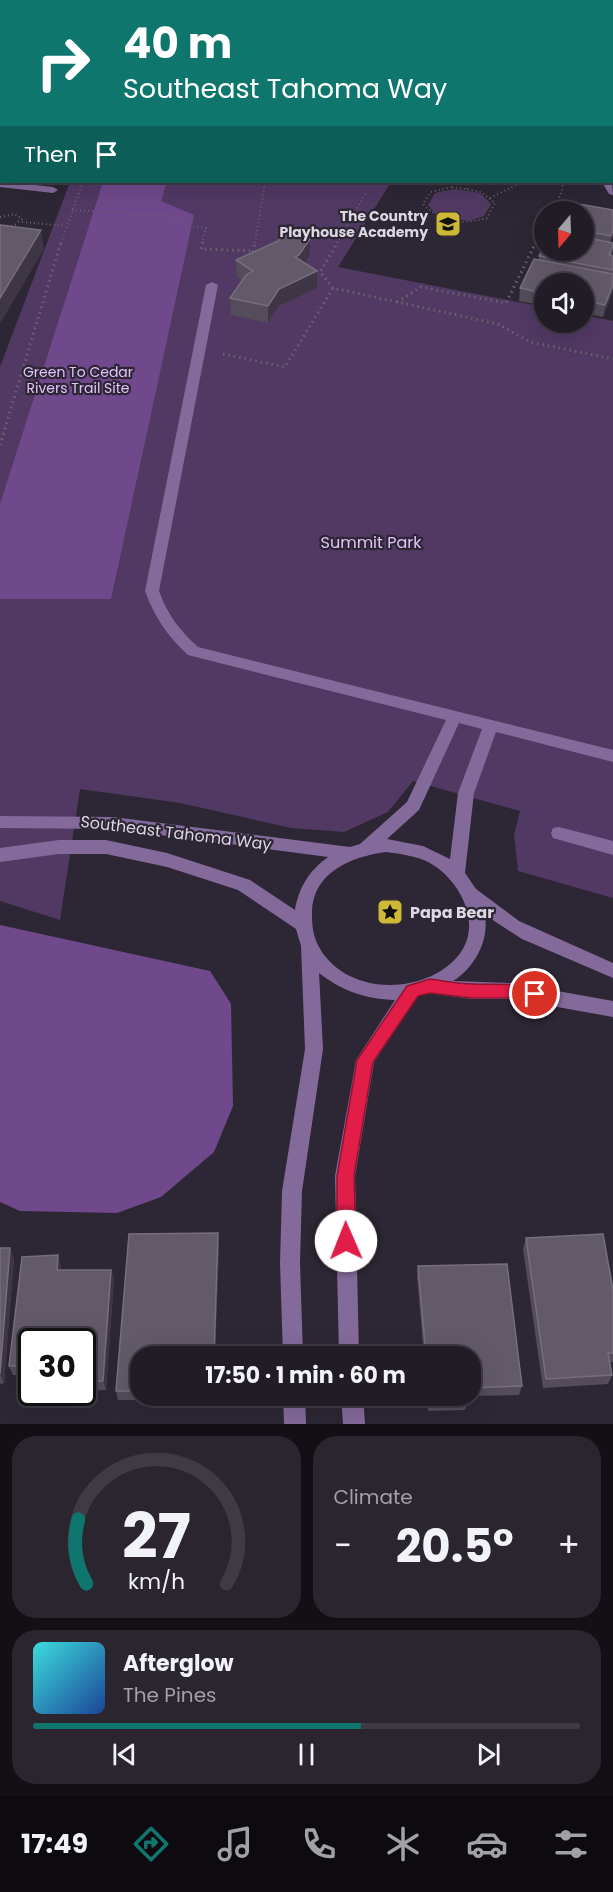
<!DOCTYPE html>
<meta charset="utf-8">
<style>
body{margin:0;font-family:Poppins,sans-serif;background:#2a252f;color:#f1f3f6;height:100vh;display:flex;flex-direction:column;font-size:22px;white-space:nowrap}
*{box-sizing:border-box;margin:0}
p{font-size:20px;color:#a2a1a7}
.icon{flex:none;width:33px;height:33px;fill:none;stroke:currentColor;stroke-width:2;stroke-linecap:round;stroke-linejoin:round}
.map{position:relative;height:1424px;overflow:hidden}
.sheet{display:flex;flex-direction:column;gap:12px;padding:12px;background:#130f15;flex:1}
.sheet>*{flex:none}
.banner{position:absolute;left:0px;top:0px;width:614px;height:183px;box-shadow:0 6px 24px #0002,0 0 0 2px #3f3a44;background:#0f766e;color:#fff;overflow:hidden}
.needle{width:39px;rotate:199deg}
.tools{position:absolute;left:534px;top:201px;display:grid;gap:12px}
.tools a{display:grid;place-items:center;width:60px;height:60px;border-radius:50%;background:#221c27;box-shadow:0 6px 24px #0002,0 0 0 2px #3f3a44;font-size:30px}
.speed{position:absolute;left:18px;top:1328px;display:flex;gap:12px;font-size:30px;font-weight:700;text-align:center}
.speed>*{display:grid;place-content:center;width:78px;height:78px;border-radius:50%;background:#221c27;box-shadow:0 6px 24px #0002,0 0 0 2px #3f3a44;line-height:1}
.speed .limit{border:3px solid #111;border-radius:9px;background:#fff;color:#111}
.pin{position:absolute;display:grid;place-items:center;width:51px;height:51px;color:#fff;margin:-26px;border:3px solid #fff;border-radius:50%;box-shadow:0 2px 6px #0007}
.me{position:absolute;width:66px;margin:-33px;rotate:359deg;stroke-linejoin:round;filter:drop-shadow(0 0 4px #0008)}
.turn{display:flex;align-items:center;gap:21px;height:126px;padding:0 24px;font-size:27px}
.turn .icon{width:78px;height:78px;stroke-width:2.5}
.turn b{display:block;font-size:42px;line-height:51px}
.then{display:flex;align-items:center;height:57px;padding:0 24px;background:#0003;gap:12px;font-size:22px}
.big{font-size:45px;font-weight:700;line-height:1.1}
.sheet .widget{flex:1;display:flex;flex-direction:column;justify-content:center;gap:9px;min-width:0;padding:0 21px;border-radius:24px;background:#2a252f}
.sheet .dial{align-items:center;gap:0}
.dial svg{height:156px;overflow:visible;fill:none;stroke:#3f3a44;stroke-width:7;stroke-linecap:round;text-anchor:middle}
.dial text{fill:#f1f3f6;stroke:none}
.song{display:flex;align-items:center;gap:18px}
.cover{width:72px;height:72px;border-radius:9px;background:linear-gradient(135deg,hsl(180 70% 55%),hsl(220 70% 35%))}
.played{height:6px;border-radius:3px;background:linear-gradient(90deg,#0f766e 60%,#3f3a44 60%)}
.keys{display:flex;justify-content:space-around;direction:ltr}
.heat{display:flex;justify-content:space-between;align-items:center;font-size:33px;direction:ltr}
.sheet .tiles{flex:1;display:grid;gap:12px;grid-template-columns:1fr 1fr}
.widget:last-child{grid-column:span 2}
.trip{position:absolute;left:130px;top:1346px;width:351px;height:60px;border-radius:24px;background:#221c27;box-shadow:0 6px 24px #0002,0 0 0 2px #3f3a44;font-weight:700;line-height:60px;text-align:center}
.menu{display:flex;height:96px;justify-content:space-around;align-items:center;background:#0e0b10;color:#a2a1a7}
.menu .icon{width:42px;height:42px}
.menu .selected{color:#0f766e}
.menu b{font-size:27px;color:#f1f3f6}
.map>svg:first-child{display:block}
.green{fill:#513963}
.forest{fill:#70498c}
.lines{fill:none;stroke-linecap:round;stroke-linejoin:round}
.path-far1{stroke:#69636f;stroke-width:2;stroke-dasharray:1 3;stroke-linecap:butt}
.path{stroke:#69636f;stroke-width:3;stroke-dasharray:1.5 4;stroke-linecap:butt}
.minor{fill:#846a9a;fill-rule:evenodd}
.wall{fill:#544c5b}
.shaded-wall{fill:#3e3645}
.building{fill:#635a69;stroke:#766e7c;stroke-width:1.5}
.route{fill:#e11d48;stroke:#92132f;stroke-width:1.5}
.labels{text-anchor:middle;dominant-baseline:central;stroke-width:4.5;stroke-linejoin:round;paint-order:stroke}
.far-poi-label{font-size:14px;font-weight:bold;fill:#dcd7e0;stroke:#2d2634;text-anchor:end}
.far-park-label{font-size:14px;fill:#e2c2fc;stroke:#2d2634}
.park-label{font-size:16px;fill:#e2c2fc;stroke:#2d2634}
.street-label{font-size:16px;fill:#dcd7e0;stroke:#2d2634}
.poi-label{font-size:16px;font-weight:bold;fill:#dcd7e0;stroke:#2d2634;text-anchor:start}
</style>
<div class="map">
<svg width="613" height="1424" viewBox="0 0 613 1424">
<rect width="100%" height="100%" fill="#2d2634"/>
<g class="green">
<path d="M266,0H500L265,2Z"/>
<path d="M70,182H391L338,267L544,307V322H584V315L613,321V898L518,871L514,834L520,811L413,781L388,812L344,832L291,828L180,803L80,789L60,920L0,901V367Z"/>
<path d="M454,189L480,193L491,204L484,216L469,221L437,216L428,205L435,193Z"/>
</g>
<g class="forest">
<path d="M103,182H167L161,201L194,215L111,599H0V504Z"/>
<path d="M0,925L210,971L231,1004L233,1106L214,1152L161,1197L117,1213L20,1211L0,1202Z"/>
</g>
<g class="lines">
<g class="path-far1">
<path d="M452,187L481,192L495,203L487,218C462,225 442,223 423,204L431,192Z"/>
<path d="M467,189L468,182"/>
<path d="M490,198L522,182"/>
<path d="M72,210L166,215L187,226L206,228L202,243"/>
<path d="M552,212L562,191L563,182"/>
<path d="M0,217L15,214L22,219L13,226L0,225"/>
<path d="M22,222L66,226"/>
<path d="M61,243L83,182"/>
<path d="M255,243L265,182"/>
<path d="M337,243L366,193"/>
<path d="M536,243L544,226"/>
</g>
<g class="path">
<path d="M203,242L201,249L253,251"/>
<path d="M253,252L255,242"/>
<path d="M333,288L320,272L338,242"/>
<path d="M397,302L421,287L506,303L536,242"/>
<path d="M223,354L285,367L333,288L498,324L530,342L613,359"/>
<path d="M0,445L61,242"/>
</g>
<g class="minor">
<path d="M86,0H94L85,2Z"/>
<rect x="141" y="0" width="8" height="2"/>
<path d="M517,0H526L527,2H518Z"/>
<rect x="612" y="11" width="1" height="6"/>
<rect x="0" y="68" width="2" height="6"/>
<path d="M2,88V95L0,96V89Z"/>
<path d="M612,132H613L612,140Z"/>
<path d="M0,181L53,187L58,190L53,193L0,187Z"/>
<path d="M602,182H612L613,195L609,194Z"/>
<path d="M212,282L218,285L159,591C167,614 180,631 198,647L613,750V762L496,732L474,793L465,873L476,889L519,921L613,963V978L522,939L485,915C489,941 475,967 453,981L513,983L613,1001V1017L513,999H472L428,993L418,996L374,1062L355,1176L359,1356H339L335,1176L356,1060L395,1000C366,999 342,991 319,973L323,1049L302,1191L300,1263L303,1356H283L280,1263L282,1191L305,1049L301,946L296,929L238,890L167,867L106,854H59L0,862V848L59,840H106L167,853L250,880L295,910C299,887 309,871 328,857L113,829L0,828V816L113,817L350,847L360,844L407,802L446,720L188,655C168,637 154,616 145,591L206,285ZM459,723L482,729L458,793L450,859L423,846L387,839L419,810ZM386,852C401,854 417,856 430,863C460,880 484,925 458,956C424,996 346,996 319,947C314,938 312,927 312,917C310,873 350,857 386,852Z"/>
<path d="M559,827L613,841V855L553,838L551,833L553,828Z"/>
<path d="M283,1395H305L306,1424H284Z"/>
<path d="M341,1395H363L365,1424H343Z"/>
</g>
</g>
<g class="wall">
<path d="M2,139V167H0V141Z"/>
<path d="M613,210V237L611,242L613,246L612,256H613V292L603,317L584,313V284H544V306L519,301L520,288L539,260V256L584,250V212Z"/>
<path d="M310,239V255L305,263L317,271V288L279,306L268,323L231,315L230,298L242,280L237,276L236,260Z"/>
<path d="M526,1238L613,1290V1362H610L612,1375L608,1384L543,1388L523,1249Z"/>
<path d="M219,1243L215,1356H141V1395H197V1400H118L116,1391Z"/>
<path d="M0,1248L14,1258L4,1383L0,1384Z"/>
<path d="M61,1265V1270H111L114,1279L106,1390L82,1391V1341H32V1375H13L9,1366Z"/>
<path d="M418,1266L522,1386L519,1395L467,1396V1401L465,1410L428,1411L427,1395H471V1356H424L417,1276Z"/>
</g>
<g class="shaded-wall">
<path d="M41,230L44,249L0,324V298Z"/>
<path d="M613,230V237L609,248L611,236Z"/>
<path d="M310,239V255L300,272L295,257Z"/>
<path d="M317,271V288L279,306L268,323V306L279,289Z"/>
<path d="M613,285V292L603,317L605,305Z"/>
<path d="M218,1233L219,1243L215,1356H214Z"/>
<path d="M10,1248L14,1258L4,1383L0,1374Z"/>
<path d="M58,1255L61,1265L60,1280L57,1270Z"/>
<path d="M111,1270L114,1279L106,1390L103,1381Z"/>
</g>
<g class="building">
<path d="M612,20L613,21V66L612,69Z"/>
<path d="M2,139V151H0V141Z"/>
<path d="M562,201L613,210V230L611,236L584,231V212H557Z"/>
<path d="M0,225L41,230L0,298Z"/>
<path d="M283,234L310,239L299,255L295,257L317,271L279,289L268,306L230,298L246,275L253,271L236,260L278,241Z"/>
<path d="M584,237L613,243V246L609,255L613,256V270L539,256L544,246V250H584Z"/>
<path d="M534,259L613,274V285L605,305L584,300V284H544V293L520,288Z"/>
<path d="M218,1233L214,1356H141V1391H116L129,1234Z"/>
<path d="M603,1234L613,1290V1353H608L612,1375L546,1379L526,1238Z"/>
<path d="M0,1248H10L0,1374Z"/>
<path d="M58,1255L57,1270H111L103,1381L82,1382V1341H32V1365L9,1366L22,1257Z"/>
<path d="M507,1264L522,1386L471,1388V1356H426L418,1266Z"/>
<path d="M429,1395H466L467,1401L430,1402Z"/>
</g>
<path class="route" d="M430,979C444,981 459,984 473,984C496,985 518,982 540,990L543,994L540,999L535,1001L513,998H472L430,993L418,996L373,1062L354,1176L356,1241L353,1247L346,1250L340,1247L337,1241V1176L357,1060L407,986Z"/>
<defs>
<g id="school-square" transform="scale(1.35)"><rect x="-9" y="-9" width="18" height="18" rx="4" fill="#ceb837" stroke="#2d2634"/><path d="M0-5L7-2L0 1L-7-2ZM-4 1L0 2.5L4 1V4Q0 6-4 4Z" fill="#111"/></g>
<g id="sight-square" transform="scale(1.35)"><rect x="-9" y="-9" width="18" height="18" rx="4" fill="#ceb837" stroke="#2d2634"/><path d="M0-6L1.8-2.2L6-1.7L2.9 1.2L3.7 5.4L0 3.3L-3.7 5.4L-2.9 1.2L-6-1.7L-1.8-2.2Z" fill="#111"/></g>
</defs>
<g fill-rule="evenodd">
<use href="#school-square" x="448" y="224"/>
<use href="#sight-square" x="390" y="912"/>
</g>
<g class="labels">
<g class="far-poi-label">
<text x="428" y="216">The Country<tspan x="428" dy="16">Playhouse Academy</tspan></text>
</g>
<g class="far-park-label">
<text x="78" y="372">Green To Cedar<tspan x="78" dy="16">Rivers Trail Site</tspan></text>
</g>
<g class="park-label">
<text x="371" y="542">Summit Park</text>
</g>
<g class="street-label">
<text transform="translate(176 833) rotate(7)">Southeast Tahoma Way</text>
</g>
<g class="poi-label">
<text x="410" y="912">Papa Bear</text>
</g>
</g>
</svg>
<div class="tools">
<a><svg class="needle" viewBox="-14 -14 28 28"><path d="M0-13l5 13h-10z" fill="#e53935"/><path d="M0 13l5-13h-10z" fill="#a2a1a7"/></svg></a>
<a><svg class="icon" aria-label="sound" viewBox="0 0 24 24"><path d="M4 9h4l5-4v14l-5-4H4zM17 9q2 3 0 6"/></svg></a>
</div>
<div class="speed"><div class="limit">30</div></div>
<div class="pin" style="left:535px;top:994px;background:#d93025"><svg class="icon" aria-label="arrive" viewBox="0 0 24 24"><path d="M6 21V4h12l-3 4 3 4H6"/></svg></div>
<svg class="me" style="left:346px;top:1241px" viewBox="-20 -20 40 40"><circle r="19" fill="#fff"/><path d="M0-13L10 11 0 6-10 11z" fill="#e11d48"/></svg>
<div class="trip">17:50 · 1 min · 60 m</div>
<div class="banner">
<div class="turn"><svg class="icon" aria-label="right" viewBox="0 0 24 24"><path d="M7 20v-9h11M14 6l5 5-5 5"/></svg><div><b>40 m</b>Southeast Tahoma Way</div></div>
<div class="then">Then<svg class="icon" aria-label="arrive" viewBox="0 0 24 24"><path d="M6 21V4h12l-3 4 3 4H6"/></svg></div>
</div>
</div>
<section class="sheet">
<div class="tiles">
<div class="widget dial"><svg viewBox="0 0 100 80">
<path d="M14 69A42 42 0 1 1 86 69"/>
<path d="M14 69A42 42 0 0 1 10 36" stroke="#0f766e"/>
<text x="50" y="56" font-size="32" font-weight="700">27</text>
<text x="50" y="72" font-size="11">km/h</text>
</svg></div>
<div class="widget"><p>Climate</p>
<div class="heat"><a>−</a><b class="big">20.5°</b><a>+</a></div>
</div>
<div class="widget">
<div class="song"><i class="cover"></i><div><b>Afterglow</b><p>The Pines</p></div></div>
<div class="played"></div>
<div class="keys"><svg class="icon" aria-label="previous" viewBox="0 0 24 24"><path d="M18 5L8 12l10 7zM5 5v14"/></svg><svg class="icon" aria-label="pause" viewBox="0 0 24 24"><path d="M8 5v14M16 5v14"/></svg><svg class="icon" aria-label="next" viewBox="0 0 24 24"><path d="M6 5l10 7-10 7zM19 5v14"/></svg></div>
</div>
</div>
</section>
<nav class="menu">
<b>17:49</b>
<svg class="icon selected" aria-label="directions" viewBox="0 0 24 24"><path d="M12 3l9 9-9 9-9-9zM9 14v-3h6M13 9l2 2-2 2"/></svg>
<svg class="icon" aria-label="music" viewBox="0 0 24 24"><path d="M9 18V5l10-2v13"/><circle cx="6" cy="18" r="3"/><circle cx="16" cy="16" r="3"/></svg>
<svg class="icon" aria-label="phone" viewBox="0 0 24 24"><path d="M5 4h4l2 5-3 2q2 4 5 5l2-3 5 2v4C11 20 4 13 5 4z"/></svg>
<svg class="icon" aria-label="climate" viewBox="0 0 24 24"><path d="M12 3v18M4 7l16 10M4 17L20 7"/></svg>
<svg class="icon" aria-label="car" viewBox="0 0 24 24"><path d="M5 17H2v-5l4-1 3-4h7l3 4 3 1v5h-3M9 17h6M6 11h13"/><circle cx="7" cy="17" r="2"/><circle cx="17" cy="17" r="2"/></svg>
<svg class="icon" aria-label="filters" viewBox="0 0 24 24"><path d="M4 7h16M4 17h16"/><circle cx="9" cy="7" r="2"/><circle cx="15" cy="17" r="2"/></svg>
</nav>
